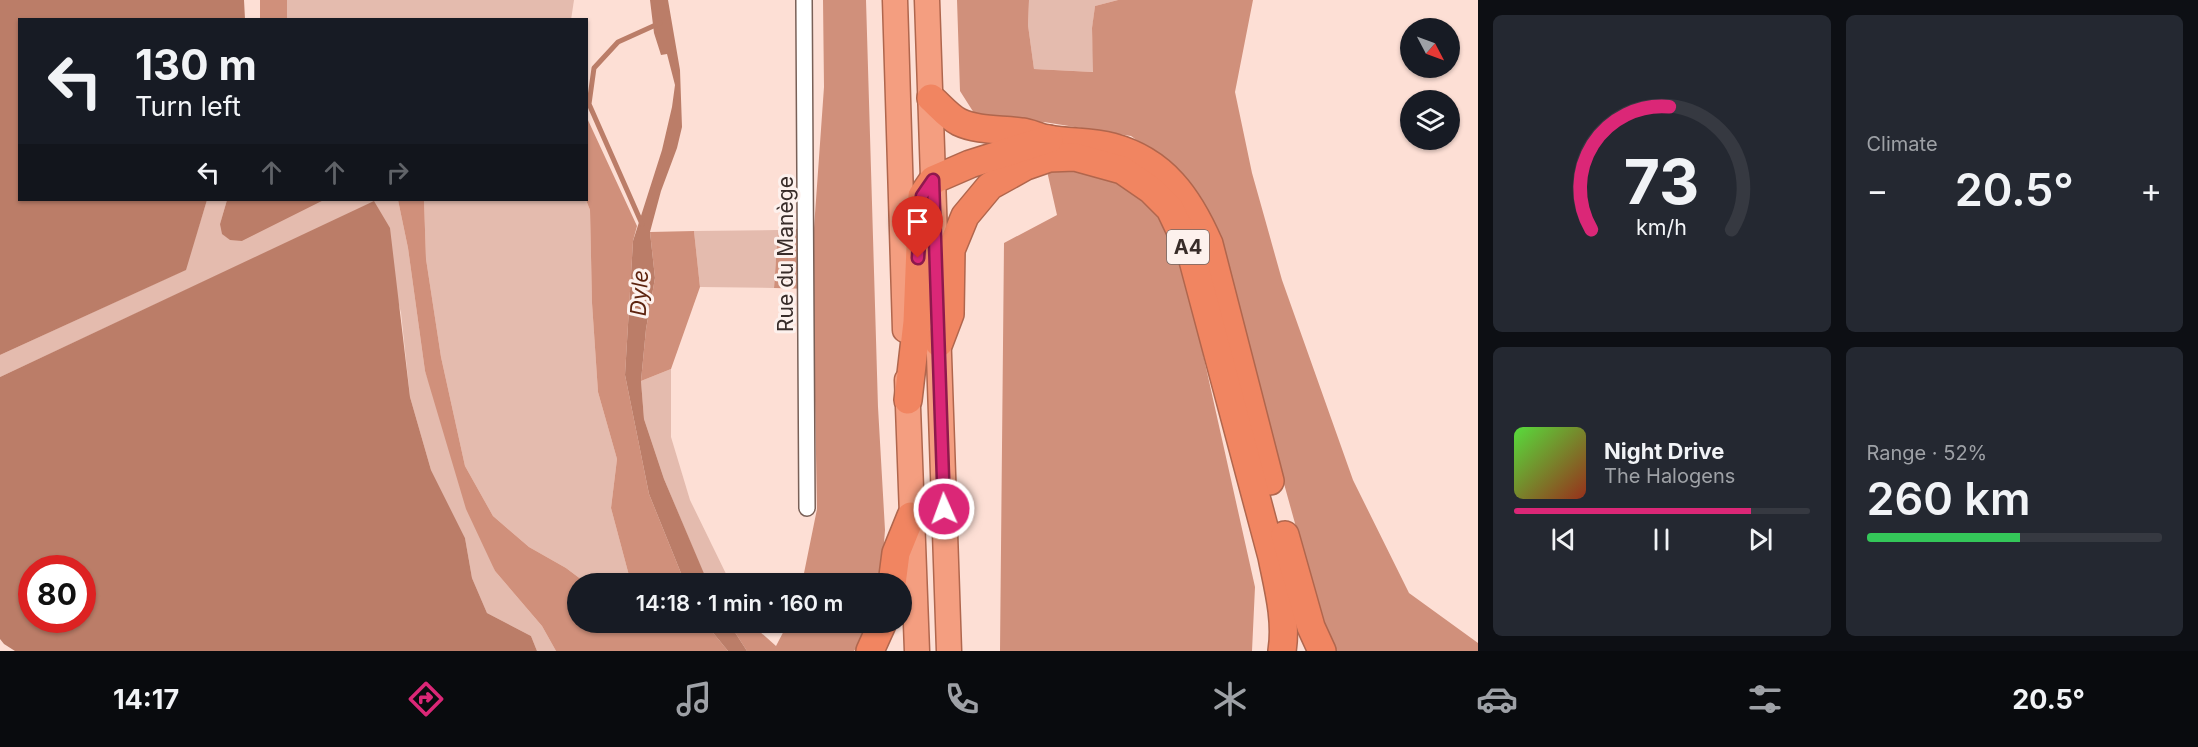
<!DOCTYPE html>
<meta charset="utf-8">
<style>
body{margin:0;font-family:Inter,sans-serif;background:#242831;color:#f1f3f6;height:100vh;display:flex;flex-direction:column;font-size:22px;white-space:nowrap}
*{box-sizing:border-box;margin:0}
p{font-size:20px;color:#9ea1a6}
.icon{flex:none;width:33px;height:33px;fill:none;stroke:currentColor;stroke-width:2;stroke-linecap:round;stroke-linejoin:round}
.map{position:relative;flex:1;overflow:hidden}
.sheet{display:flex;flex-direction:column;gap:15px;padding:15px;background:#0d0f14;width:720px}
.sheet>*{flex:none}
.guide{position:absolute;left:18px;top:18px;width:570px;height:183px;border-radius:0px;box-shadow:0 2px 4px #0004;background:#171b24;color:#f1f3f6;overflow:hidden}
.needle{width:39px;rotate:131deg}
.tools{position:absolute;left:1400px;top:18px;display:grid;gap:12px}
.tools a{display:grid;place-items:center;width:60px;height:60px;border-radius:50%;background:#171b24;box-shadow:0 2px 4px #0004;font-size:30px}
.speed{position:absolute;left:18px;top:555px;display:flex;gap:12px;font-size:30px;font-weight:700;text-align:center}
.speed>*{display:grid;place-content:center;width:78px;height:78px;border-radius:50%;background:#171b24;box-shadow:0 2px 4px #0004;line-height:1}
.speed .limit{border:9px solid #d22;background:#fff;color:#111}
.pin{position:absolute;display:grid;place-items:center;width:51px;height:51px;color:#fff;margin:-62px -26px;border-radius:50% 50% 50% 0;rotate:-45deg;box-shadow:0 0 6px #0007}
.pin .icon{rotate:45deg}
.me{position:absolute;width:66px;margin:-33px;rotate:358deg;stroke-linejoin:round;filter:drop-shadow(0 0 4px #0008)}
.turn{display:flex;align-items:center;gap:21px;height:126px;padding:0 18px;font-size:27px}
.turn .icon{width:78px;height:78px;stroke-width:2.5}
.turn b{display:block;font-size:42px;line-height:51px}
.lanes{display:flex;align-items:center;height:57px;padding:0 18px;background:#0003;justify-content:center;gap:30px;direction:ltr}
.lanes .off{opacity:.35}
.big{font-size:45px;font-weight:600;line-height:1.1}
.sheet .card{flex:1;display:flex;flex-direction:column;justify-content:center;gap:9px;min-width:0;padding:0 21px;border-radius:9px;background:#242831}
.sheet .dial{align-items:center;gap:0}
.dial svg{height:156px;overflow:visible;fill:none;stroke:#363941;stroke-width:7;stroke-linecap:round;text-anchor:middle}
.dial text{fill:#f1f3f6;stroke:none}
.song{display:flex;align-items:center;gap:18px}
.cover{width:72px;height:72px;border-radius:9px;background:linear-gradient(135deg,hsl(110 70% 55%),hsl(10 70% 35%))}
.played{height:6px;border-radius:3px;background:linear-gradient(90deg,#db2777 80%,#363941 80%)}
.keys{display:flex;justify-content:space-around;direction:ltr}
.heat{display:flex;justify-content:space-between;align-items:center;font-size:33px;direction:ltr}
.charge{height:9px;border-radius:4px;background:linear-gradient(90deg,#34c759 52%,#363941 0)}
.sheet .tiles{flex:1;display:grid;gap:15px;grid-template-columns:repeat(2,1fr)}
.trip{position:absolute;left:567px;top:573px;width:345px;height:60px;border-radius:30px;background:#171b24;box-shadow:0 2px 4px #0004;font-weight:600;line-height:60px;text-align:center}
.tabs{display:flex;height:96px;justify-content:space-around;align-items:center;background:#090b0e;color:#9ea1a6}
.tabs .icon{width:42px;height:42px}
.tabs .active{color:#db2777}
.tabs b{font-size:27px;color:#f1f3f6}
main{display:flex;flex:1;min-height:0}
.map>svg:first-child{display:block}
.green{fill:#e4bbae}
.forest{fill:#d0907b}
.water{fill:#bb7d68;fill-rule:evenodd}
.lines{fill:none;stroke-linecap:round;stroke-linejoin:round}
.stream{stroke:#bb7d68;stroke-width:5}
.minor-casing{stroke:#796057;stroke-width:18}
.trunk-casing{stroke:#b0664d;stroke-width:27}
.motorway-casing{stroke:#b0664d;stroke-width:30}
.minor{stroke:#fff;stroke-width:15}
.trunk{stroke:#f49e80;stroke-width:24}
.motorway{stroke:#f18561;stroke-width:27}
.route-casing{stroke:#8e194d;stroke-width:15}
.route{stroke:#db2777;stroke-width:10}
.labels{text-anchor:middle;dominant-baseline:central;stroke-width:6;stroke-linejoin:round;paint-order:stroke}
.shield{fill:#fdf1ed;stroke:#736764;stroke-width:1.5}
.shield-label{font-size:20px;font-weight:bold;fill:#382c29}
.street-label{font-size:21px;fill:#382c29;stroke:#fdf1ed}
.water-label{font-size:22px;font-style:italic;fill:#5d230e;stroke:#fdf1ed}
</style>
<main>
<div class="map">
<svg width="1478" height="651" viewBox="0 0 1478 651">
<rect width="100%" height="100%" fill="#fddfd5"/>
<g class="green">
<path d="M287,0H574L571,20L287,19Z"/>
<path d="M1029,0H1118L1095,6L1092,29L1094,72L1034,69L1028,25Z"/>
<path d="M207,200H227L220,224L242,241L324,200H398L408,248L425,371L495,571L542,626L556,651H537L531,636L487,613L472,578L465,538L431,470L410,397L401,313L374,202L0,377V355L185,270Z"/>
<path d="M424,200H586L590,210L592,303L598,392L617,459L611,508L631,583H586L566,568L529,547L493,516L465,466L441,357L426,259Z"/>
<path d="M778,230L774,288L700,287L694,231Z"/>
<path d="M671,369V437L690,500L730,582H707L664,479L644,419L641,381Z"/>
</g>
<g class="forest">
<rect x="260" y="0" width="27" height="19"/>
<path d="M823,0H866L878,407L885,530L881,583H802L817,509L813,289L774,288L778,230L814,228L824,87Z"/>
<path d="M957,0H1029L1028,25L1034,69L1093,72L1092,28L1095,6L1118,0H1253L1235,92L1252,173L1282,280L1353,480L1409,593L1478,643V651H1337L1324,628L1217,242L1165,160L1131,136L1044,122L997,120L974,113L960,91Z"/>
<path d="M587,118L637,226L633,241L625,375L649,494L685,583H631L611,508L617,459L598,392L592,303L590,210L586,200Z"/>
<path d="M1068,169L1120,180L1161,218L1186,278L1255,587L1252,651H1000L1004,243L1057,215L1047,171Z"/>
<path d="M398,200H424L426,259L441,357L465,466L493,516L529,547L566,568L586,583L578,584V622L705,623L728,651H556L542,626L495,571L466,509L425,371L408,248Z"/>
<path d="M694,231L700,287L671,369L641,381L646,329L655,278L650,232Z"/>
<path d="M729,623H750L776,646L788,623H871L867,633L854,651H747Z"/>
</g>
<g class="water">
<path d="M0,0H244L245,19L20,20V200H207L186,270L0,355Z"/>
<path d="M650,0H668L680,70L682,127L677,148L661,191L650,232L655,278L646,329L641,381L644,419L664,479L708,583H685L649,494L625,375L633,241L662,150L672,107L675,85L667,54L661,55L654,33Z"/>
<path d="M227,200H324L242,241L230,240L222,234L220,224Z"/>
<path d="M374,201L390,228L410,397L431,470L465,538L472,578L487,613L531,636L537,651H15L4,644L0,639V377ZM82,568V620H32V568Z"/>
<path d="M705,623H729L747,651H728Z"/>
</g>
<g class="lines">
<path class="stream" d="M642,224L589,104L594,68L618,42L660,23"/>
<g class="minor-casing">
<path id="minor" d="M804,0L807,508"/>
</g>
<g class="trunk-casing">
<g id="trunk">
<path d="M895,0L905,330"/>
<path d="M927,0L949,651"/>
<path d="M907,380L917,651"/>
</g>
</g>
<g class="motorway-casing">
<g id="motorway">
<path d="M931,98C939,105 949,117 959,122C978,131 1001,129 1022,132C1031,133 1039,138 1048,139C1070,143 1091,141 1112,147C1164,161 1189,198 1209,244L1270,481"/>
<path d="M939,343L950,314L951,250L965,216L990,186L1026,166L1049,158L1075,157L1122,170L1151,190L1170,209L1191,253L1272,557C1278,587 1287,620 1282,651"/>
<path d="M908,400L917,322L922,196L933,180L970,164L1049,139"/>
<path d="M1285,535L1311,627L1322,651"/>
<path d="M892,584L896,553L911,516"/>
<path d="M870,651L883,622"/>
</g>
</g>
<use href="#minor" class="minor"/>
<use href="#trunk" class="trunk"/>
<use href="#motorway" class="motorway"/>
</g>
<g class="lines">
<g class="route-casing">
<path id="route" d="M918,258L922,196L933,180L944,509"/>
</g>
<use href="#route" class="route"/>
</g>
<g class="labels">
<rect class="shield" x="1167" y="230" width="42" height="34" rx="4.5"/>
<g class="shield-label">
<text x="1188" y="247">A4</text>
</g>
<g class="street-label">
<text transform="translate(785 254) rotate(-90)">Rue du Manège</text>
</g>
<g class="water-label">
<text transform="translate(639 293) rotate(-87)">Dyle</text>
</g>
</g>
</svg>
<div class="tools">
<a><svg class="needle" viewBox="-14 -14 28 28"><path d="M0-13l5 13h-10z" fill="#e53935"/><path d="M0 13l5-13h-10z" fill="#9ea1a6"/></svg></a>
<a><svg class="icon" aria-label="layers" viewBox="0 0 24 24"><path d="M12 4l9 5-9 5-9-5zM3 14l9 5 9-5"/></svg></a>
</div>
<div class="speed"><div class="limit">80</div></div>
<div class="pin" style="left:918px;top:258px;background:#d93025"><svg class="icon" aria-label="arrive" viewBox="0 0 24 24"><path d="M6 21V4h12l-3 4 3 4H6"/></svg></div>
<svg class="me" style="left:944px;top:509px" viewBox="-20 -20 40 40"><circle r="17" fill="#db2777" stroke="#fff" stroke-width="3"/><path d="M0-11L8 9 0 5-8 9z" fill="#fff"/></svg>
<div class="trip">14:18 · 1 min · 160 m</div>
<div class="guide">
<div class="turn"><svg class="icon" aria-label="left" viewBox="0 0 24 24"><path d="M17 20v-9H6M10 6l-5 5 5 5"/></svg><div><b>130 m</b>Turn left</div></div>
<div class="lanes"><svg class="icon" aria-label="left" viewBox="0 0 24 24"><path d="M17 20v-9H6M10 6l-5 5 5 5"/></svg><svg class="icon off" aria-label="ahead" viewBox="0 0 24 24"><path d="M12 20V5M6 11l6-6 6 6"/></svg><svg class="icon off" aria-label="ahead" viewBox="0 0 24 24"><path d="M12 20V5M6 11l6-6 6 6"/></svg><svg class="icon off" aria-label="right" viewBox="0 0 24 24"><path d="M7 20v-9h11M14 6l5 5-5 5"/></svg></div>
</div>
</div>
<section class="sheet">
<div class="tiles">
<div class="card dial"><svg viewBox="0 0 100 80">
<path d="M14 69A42 42 0 1 1 86 69"/>
<path d="M14 69A42 42 0 0 1 54 6" stroke="#db2777"/>
<text x="50" y="56" font-size="32" font-weight="700">73</text>
<text x="50" y="72" font-size="11">km/h</text>
</svg></div>
<div class="card"><p>Climate</p>
<div class="heat"><a>−</a><b class="big">20.5°</b><a>+</a></div>
</div>
<div class="card">
<div class="song"><i class="cover"></i><div><b>Night Drive</b><p>The Halogens</p></div></div>
<div class="played"></div>
<div class="keys"><svg class="icon" aria-label="previous" viewBox="0 0 24 24"><path d="M18 5L8 12l10 7zM5 5v14"/></svg><svg class="icon" aria-label="pause" viewBox="0 0 24 24"><path d="M8 5v14M16 5v14"/></svg><svg class="icon" aria-label="next" viewBox="0 0 24 24"><path d="M6 5l10 7-10 7zM19 5v14"/></svg></div>
</div>
<div class="card"><p>Range · 52%</p><b class="big">260 km</b><div class="charge"></div></div>
</div>
</section>
</main>
<nav class="tabs">
<b>14:17</b>
<svg class="icon active" aria-label="directions" viewBox="0 0 24 24"><path d="M12 3l9 9-9 9-9-9zM9 14v-3h6M13 9l2 2-2 2"/></svg>
<svg class="icon" aria-label="music" viewBox="0 0 24 24"><path d="M9 18V5l10-2v13"/><circle cx="6" cy="18" r="3"/><circle cx="16" cy="16" r="3"/></svg>
<svg class="icon" aria-label="phone" viewBox="0 0 24 24"><path d="M5 4h4l2 5-3 2q2 4 5 5l2-3 5 2v4C11 20 4 13 5 4z"/></svg>
<svg class="icon" aria-label="climate" viewBox="0 0 24 24"><path d="M12 3v18M4 7l16 10M4 17L20 7"/></svg>
<svg class="icon" aria-label="car" viewBox="0 0 24 24"><path d="M5 17H2v-5l4-1 3-4h7l3 4 3 1v5h-3M9 17h6M6 11h13"/><circle cx="7" cy="17" r="2"/><circle cx="17" cy="17" r="2"/></svg>
<svg class="icon" aria-label="filters" viewBox="0 0 24 24"><path d="M4 7h16M4 17h16"/><circle cx="9" cy="7" r="2"/><circle cx="15" cy="17" r="2"/></svg>
<b>20.5°</b>
</nav>
